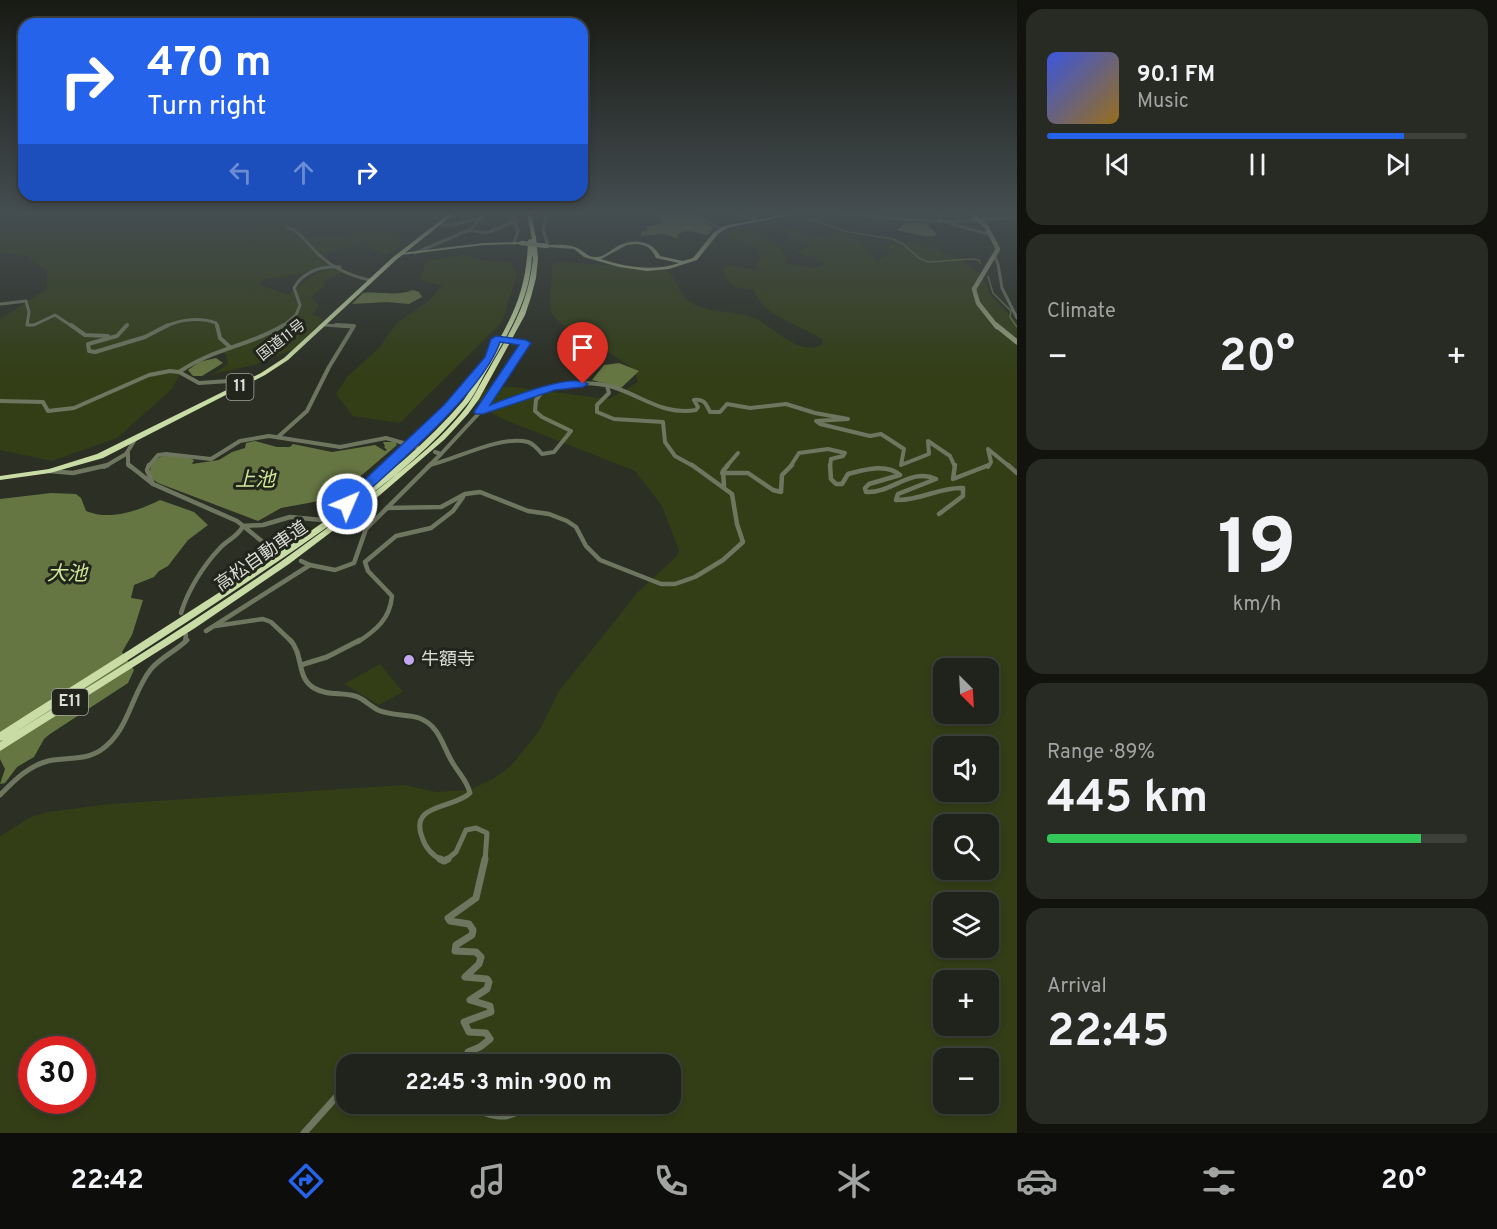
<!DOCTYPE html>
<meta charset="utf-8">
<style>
body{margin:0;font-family:Overpass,"Noto Sans JP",sans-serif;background:#282b24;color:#f1f3f6;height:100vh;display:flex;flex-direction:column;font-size:22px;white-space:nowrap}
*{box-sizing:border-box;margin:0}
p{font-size:20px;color:#a2a4a3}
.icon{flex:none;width:33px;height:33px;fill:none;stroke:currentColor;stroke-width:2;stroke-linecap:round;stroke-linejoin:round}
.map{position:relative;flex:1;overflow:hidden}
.drawer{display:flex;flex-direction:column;gap:9px;padding:9px;background:#12130f;width:480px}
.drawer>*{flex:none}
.hud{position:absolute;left:18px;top:18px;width:570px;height:183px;border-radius:18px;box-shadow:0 3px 9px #0003,0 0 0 2px #3d403a;background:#2563eb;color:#fff;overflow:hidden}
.needle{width:39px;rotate:156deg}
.fabs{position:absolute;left:933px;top:658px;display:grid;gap:12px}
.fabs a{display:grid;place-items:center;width:66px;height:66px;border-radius:12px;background:#20231b;box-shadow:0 3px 9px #0003,0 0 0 2px #3d403a;font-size:30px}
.speed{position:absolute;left:18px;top:1036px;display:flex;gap:12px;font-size:30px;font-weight:700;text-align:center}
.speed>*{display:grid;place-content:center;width:78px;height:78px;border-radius:50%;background:#20231b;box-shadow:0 3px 9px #0003,0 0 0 2px #3d403a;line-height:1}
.speed .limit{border:9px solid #d22;background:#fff;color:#111}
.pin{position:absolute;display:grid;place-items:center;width:51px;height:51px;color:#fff;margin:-62px -26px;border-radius:50% 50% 50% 0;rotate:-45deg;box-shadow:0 0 6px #0007}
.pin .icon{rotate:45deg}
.me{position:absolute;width:66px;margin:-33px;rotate:45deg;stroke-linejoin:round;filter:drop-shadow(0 0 4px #0008)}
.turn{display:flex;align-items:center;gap:21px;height:126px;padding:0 30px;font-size:27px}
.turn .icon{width:78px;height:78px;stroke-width:2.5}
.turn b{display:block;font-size:42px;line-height:51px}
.lanes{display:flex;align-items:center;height:57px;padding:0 30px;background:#0003;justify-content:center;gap:30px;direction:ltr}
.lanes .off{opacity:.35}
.big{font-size:45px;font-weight:700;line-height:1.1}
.drawer .tile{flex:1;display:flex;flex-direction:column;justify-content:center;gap:9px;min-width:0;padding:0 21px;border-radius:18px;background:#282b24}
.drawer .dial{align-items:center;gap:0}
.dial b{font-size:78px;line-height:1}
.song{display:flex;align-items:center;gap:18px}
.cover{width:72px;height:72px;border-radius:9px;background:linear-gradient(135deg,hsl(230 70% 55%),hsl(40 70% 35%))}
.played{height:6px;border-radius:3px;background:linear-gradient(90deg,#2563eb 85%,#3d403a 85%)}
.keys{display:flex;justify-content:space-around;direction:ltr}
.heat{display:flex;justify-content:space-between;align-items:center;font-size:33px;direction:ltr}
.charge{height:9px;border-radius:4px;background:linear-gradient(90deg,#34c759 89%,#3d403a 0)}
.trip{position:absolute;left:336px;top:1054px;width:345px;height:60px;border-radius:18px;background:#20231b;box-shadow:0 3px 9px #0003,0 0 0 2px #3d403a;font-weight:700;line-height:60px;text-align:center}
.menu{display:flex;height:96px;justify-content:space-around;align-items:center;background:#0d0e0b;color:#a2a4a3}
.menu .icon{width:42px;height:42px}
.menu .on{color:#2563eb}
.menu b{font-size:27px;color:#f1f3f6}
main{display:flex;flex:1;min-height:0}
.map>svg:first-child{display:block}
.green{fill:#333e17;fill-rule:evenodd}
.water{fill:#667643}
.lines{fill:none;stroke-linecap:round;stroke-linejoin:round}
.stream{stroke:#667643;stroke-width:1.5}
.street-tunnel{stroke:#45493f;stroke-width:3;stroke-dasharray:3 1.5;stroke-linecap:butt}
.street-far4{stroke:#6e7660;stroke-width:3}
.street-far3{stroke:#6e7660;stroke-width:4}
.street-far2{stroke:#6e7660;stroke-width:4.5}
.street-far1{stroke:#6e7660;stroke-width:5}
.street{stroke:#6e7660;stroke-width:7}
.secondary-far1{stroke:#93a07c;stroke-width:4.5}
.secondary{stroke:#93a07c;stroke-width:5}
.primary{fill:#b0bf91;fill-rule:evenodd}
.highway{fill:#c9dca5;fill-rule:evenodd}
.street-bridge{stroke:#6e7660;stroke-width:4}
.primary-bridge{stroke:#b0bf91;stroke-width:4.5}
.route{fill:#2563eb;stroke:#184099;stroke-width:1.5}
.poi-dot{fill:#c5a6f0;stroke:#21251b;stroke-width:2}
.labels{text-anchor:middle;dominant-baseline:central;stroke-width:6;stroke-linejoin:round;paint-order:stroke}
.far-street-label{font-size:15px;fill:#dbddd6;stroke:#21251b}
.shield{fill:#21251b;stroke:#a3a69e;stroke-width:1.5}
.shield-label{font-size:16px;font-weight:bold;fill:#dbddd6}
.street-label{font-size:18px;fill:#dbddd6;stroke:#21251b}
.poi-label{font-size:18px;fill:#dbddd6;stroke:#21251b;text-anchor:start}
.water-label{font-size:20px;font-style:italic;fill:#cee898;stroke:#21251b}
</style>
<main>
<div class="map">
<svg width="1017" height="1133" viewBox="0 0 1017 1133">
<rect width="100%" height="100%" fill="#2b2f24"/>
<g class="green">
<path d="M0,214H407L384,218L354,228L311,226L304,227L311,236C342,240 374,223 403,236L397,249L385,255L368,248L370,244L366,241L326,254L321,261L327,265L300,274L261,280L260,285L288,295C302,285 323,261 342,272L323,283L324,287L311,297L320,306L313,314L324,319L294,349L255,365L213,374L228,364L226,354L220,352C201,360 180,368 172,389L117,438L52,461L0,450V319L47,289V271L27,256L0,253Z"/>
<path d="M737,226L758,232L773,239L786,257L784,263L816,268L825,263L817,261L814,256H804L796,251L813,245L795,241L779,227L825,237L832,231C855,233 863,244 876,260L887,256L890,245C915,236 963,256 980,275C987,282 988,292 994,299C1001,307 1010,315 1017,323V1133H0V836L31,817L48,812L110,804L404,785L436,792L469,790L493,779L510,767L539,731L559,691L638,592L678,555L679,550L662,506L635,471L503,419L491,413L476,399L479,391L497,387H513L609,399L638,382C636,354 565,341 550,310L552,265L557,262L663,269C678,275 677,292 689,301C708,315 736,309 756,319C775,328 800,358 823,344L822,339L817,336C797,325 760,313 754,290C735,287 730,289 723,269L729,265L762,271L756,264L761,256L756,247L720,235ZM944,669H988V714H944ZM944,747H988V792H944ZM944,825H988V870H944ZM944,903H988V948H944ZM944,981H988V1026H944ZM32,1050H82V1101H32ZM944,1059H988V1104H944ZM346,1065H670V1104H346Z"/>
<path d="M464,255L485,261L510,262L517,274L502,322L400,423L353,416L336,394L347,377L379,348L396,324L428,301L442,286L420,279L426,261Z"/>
<path d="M380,664L403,692L379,705L344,684Z"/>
</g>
<g class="water">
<path d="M650,214H689L714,228L708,235C696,234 689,227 677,235L679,239L664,234L641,236V232L647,231L646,227L664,223L659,216Z"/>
<path d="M918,222L926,224L936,233L935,236C929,238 904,232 896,230L906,223Z"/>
<path d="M413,290L419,292L422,297L409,304L387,302L352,304L363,293C381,291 395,297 413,290Z"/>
<path d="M216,358L223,363L202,376H193L188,370L199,362Z"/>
<path d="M619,363L639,371L621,388L592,380L604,365Z"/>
<path d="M255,441L277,447H290L293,444L332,452L375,445L385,451L387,450L384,447L385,446L383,442H395L397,445L335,498L281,508L258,521L158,483L150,477C148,451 176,452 194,460L192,464L219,460L232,452L245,448L246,443Z"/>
<path d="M51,493L76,494L81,498L86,511C110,521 138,511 160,500L194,512L208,525L188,540L168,566L159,571L154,577L134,585L131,598L143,600L132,635L122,652L134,670L128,683L50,734L44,739L34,757L17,767L5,783L0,784L5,769L0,759V499Z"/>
</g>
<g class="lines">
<g class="stream">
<path d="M803,214L806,218L848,232L893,239L903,244L919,258L928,262L972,259L979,260L980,263"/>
<path d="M988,276L993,293L1011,311L1010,317L1017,327"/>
</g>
<path class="street-tunnel" d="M517,221L541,217"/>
<g class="street-far4">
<path d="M513,214L518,231L514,243"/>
<path d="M546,214L543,230L548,246"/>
<path d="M693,214L721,229"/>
<path d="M736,214L757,220"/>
<path d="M837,214L945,222L1017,217"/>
<path d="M935,214L943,221"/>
<path d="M951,224L992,235"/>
<path d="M440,225H453L482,217"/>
<path d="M288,227C301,233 307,243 316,252C330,266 350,276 370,280"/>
<path d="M469,230L486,233L517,221"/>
<path d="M415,253L469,230L486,214"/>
<path d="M995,257L998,264L1002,288L1017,318"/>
<path d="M1,304L26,301L29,312L27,325H34L55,315L73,327"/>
<path d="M324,325L353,327"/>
<path d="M125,327L127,325"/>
<path d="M165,327C180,319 201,317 216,323L217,327"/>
<path d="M282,327L296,315L300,305L294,288C303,271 322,266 340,267"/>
</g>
<g class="street-far3">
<path d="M71,325L85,335L108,336"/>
<path d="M127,325L117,336L88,344L89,351L95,352L145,337L168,325"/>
<path d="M217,325L220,338L230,347"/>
<path d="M491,355L496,339H498"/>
<path d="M179,372C214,348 250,346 284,325"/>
<path d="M607,386L609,393L597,405V412L614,419L663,422L665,442L675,456L695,467"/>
<path d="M0,401L43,402L48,411L74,408L149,375L170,371L179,372L199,383L230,381L240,387"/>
<path d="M480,412C522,397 568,374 613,387C642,396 664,416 696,410L698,407L694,400C704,398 706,404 710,412H720L727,404L750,408L786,404L815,413L848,419L816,421L820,424L870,436L881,434L904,449L901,465L929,454L928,441L950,456L955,467"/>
<path d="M279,436L307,411L329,367L354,326L336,325"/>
<path d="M435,452L441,454L480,412L526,343L524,342"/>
<path d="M128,453V465L131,467"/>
<path d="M430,465C457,459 500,435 528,442C534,444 538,449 542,454L554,452L571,431L542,417L535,411L536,400L542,392"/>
<path d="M104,467L126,454L136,438"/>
<path d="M148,467L158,455L166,454L211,459L240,441L269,436L340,447L386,438L417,447"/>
<path d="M386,467L448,407L485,365"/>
<path d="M428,467L441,454"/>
<path d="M726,467L738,453"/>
<path d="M790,467L799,453L828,449L845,453L843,456L831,459L830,467"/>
<path d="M988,467L991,462L988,449L1010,467"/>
</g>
<g class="street-far2">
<path d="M129,465L153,484L237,521L269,547L284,553"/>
<path d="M149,465L147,470L153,484"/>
<path d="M830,465L831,479L836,484H842L848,474C864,470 886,463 900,475L869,484L865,488L866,492C891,494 911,467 936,479L898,494L896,500C920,501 939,487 963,488V496L939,514"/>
<path d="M955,465L953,479L989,465"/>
<path d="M1008,465L1017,473"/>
<path d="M50,471L73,473L108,465"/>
<path d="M722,473H748L773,490L781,492L782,475L792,465"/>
<path d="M724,486L723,471L728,465"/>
<path d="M387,508L441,507L465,494L480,492L528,511L549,514L567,521L576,527L586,546L600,560L661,584H675L695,577L723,560L743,542L737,524L732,494L692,465"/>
<path d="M243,526L263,525L290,517L322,520L347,504L387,465"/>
<path d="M301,561L310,565"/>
<path d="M181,613C188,590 203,566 220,548C227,540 238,537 243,526"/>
<path d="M215,626L263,619L271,622L292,642"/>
<path d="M206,631L310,565L335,570L354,563L366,529L430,465"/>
<path d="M185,642L186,635"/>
<path d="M358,642C376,630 390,619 392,596L368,571L365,562L396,536L431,528L453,511L463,497"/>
</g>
<g class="street-far1">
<path d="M290,640C304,654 296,678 314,688C327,696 341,692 355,696C363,698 370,706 378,710C391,716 407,714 419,718C441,726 443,749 454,765C461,776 467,781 470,793C454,809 409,803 422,837C425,847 433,856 443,861"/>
<path d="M301,665L327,657L360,640"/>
<path d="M0,795C14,781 28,766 48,761C66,757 85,761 101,750C129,731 131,694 151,669C161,657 176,651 187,640"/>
<path d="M445,861L456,852L466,830L476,828L487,833L485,861"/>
</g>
<g class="street">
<path d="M440,859L444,861L448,859"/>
<path d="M485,859L476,898L448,918L450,921L469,924L473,930L472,935L456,945L455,951L476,952L481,957L479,964L465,977L487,979L489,982L487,989L470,1000L490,1006L491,1012L464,1022L469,1032L486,1033L490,1039L480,1047L468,1052V1057L494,1060L496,1065"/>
<path d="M365,1065C388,1053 409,1052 431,1065"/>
<path d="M469,1104C488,1117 510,1123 527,1104"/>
<path d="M304,1133L346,1086"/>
</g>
<path class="secondary-far1" d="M971,214L986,226L998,249L974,289L978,303L997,327"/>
<path class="secondary" d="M996,325L1017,342"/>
<g class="primary">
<path d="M786,214H795L727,228L718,234L697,260L669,269L647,271L619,267L584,257L574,249L547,247L545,246L547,245C556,245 567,244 575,247C582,249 587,257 595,257C604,258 613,248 620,245C634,238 653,241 660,256L683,261L693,258L714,232L724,226ZM637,244C647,245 652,249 656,258L679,263C652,272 626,267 601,259L627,245Z"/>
<path d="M521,242L523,243V244L484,245L401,255L399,254L401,253L484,243Z"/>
</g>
<g class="highway">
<path d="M449,214H454L396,260L288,360L265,375L103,458L50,473L0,480V476L49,469L97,454L261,373L284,358L392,258Z"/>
<path d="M527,214H531L536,237L538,258L536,278L531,297L525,315L479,399L468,414L445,439L380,495L289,564L195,628L0,751V742L3,740L0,741V732C89,675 179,620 267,561C336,514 408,465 463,401C470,392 475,380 481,370C509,324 527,295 528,240L532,239ZM532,255L533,258C528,306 511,330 488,371C480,384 474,397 465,409C435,447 394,476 356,506C247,591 128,662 11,735C100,678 190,621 277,562C344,516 416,467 468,403C476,393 480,382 486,372C507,335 531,299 532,255Z"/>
</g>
<path class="street-bridge" d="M498,339L524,342"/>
<path class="primary-bridge" d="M521,243L547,246"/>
</g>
<linearGradient id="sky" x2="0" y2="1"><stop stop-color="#181a14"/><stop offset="0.57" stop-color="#444d50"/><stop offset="1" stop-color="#444d50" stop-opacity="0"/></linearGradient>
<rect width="1017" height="373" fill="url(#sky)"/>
<path class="route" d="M496,336L526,340L531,343L490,405C509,398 572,372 588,384L583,387L555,390L483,414H476L474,412L519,345L500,342C483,392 392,468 351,507H342L341,504L342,501L444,405L485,357L491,339Z"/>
<circle class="poi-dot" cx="409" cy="660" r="6"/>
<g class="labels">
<g class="far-street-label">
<text transform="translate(282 341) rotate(-38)">国道11号</text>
</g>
<g class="shield">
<rect x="226.5" y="374" width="27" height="26" rx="4.5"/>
<rect x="52" y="689" width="36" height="26" rx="4.5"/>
</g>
<g class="shield-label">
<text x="240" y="387">11</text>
<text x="70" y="702">E11</text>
</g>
<g class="street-label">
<text transform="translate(262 557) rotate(-35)">高松自動車道</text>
</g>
<g class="poi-label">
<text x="421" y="660">牛額寺</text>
</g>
<g class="water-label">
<text x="255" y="481">上池</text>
<text x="67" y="575">大池</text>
</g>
</g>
</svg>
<div class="fabs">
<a><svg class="needle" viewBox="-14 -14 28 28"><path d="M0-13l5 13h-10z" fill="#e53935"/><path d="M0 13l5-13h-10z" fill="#a2a4a3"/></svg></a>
<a><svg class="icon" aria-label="sound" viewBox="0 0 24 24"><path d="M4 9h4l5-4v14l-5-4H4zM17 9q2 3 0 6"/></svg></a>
<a><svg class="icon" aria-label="search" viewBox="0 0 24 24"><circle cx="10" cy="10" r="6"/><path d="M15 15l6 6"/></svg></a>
<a><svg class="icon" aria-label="layers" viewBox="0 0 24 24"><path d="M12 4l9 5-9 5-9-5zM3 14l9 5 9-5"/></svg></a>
<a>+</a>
<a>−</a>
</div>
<div class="speed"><div class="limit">30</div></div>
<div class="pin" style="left:583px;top:384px;background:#d93025"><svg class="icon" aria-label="arrive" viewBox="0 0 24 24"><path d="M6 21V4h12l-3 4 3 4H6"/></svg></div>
<svg class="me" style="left:347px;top:504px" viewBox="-20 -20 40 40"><circle r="17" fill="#2563eb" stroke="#fff" stroke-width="3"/><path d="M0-11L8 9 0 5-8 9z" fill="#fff"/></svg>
<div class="trip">22:45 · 3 min · 900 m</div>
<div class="hud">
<div class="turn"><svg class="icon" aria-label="right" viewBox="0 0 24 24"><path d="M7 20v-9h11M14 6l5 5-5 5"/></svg><div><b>470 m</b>Turn right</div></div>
<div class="lanes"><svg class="icon off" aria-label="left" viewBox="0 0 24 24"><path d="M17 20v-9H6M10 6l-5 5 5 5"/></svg><svg class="icon off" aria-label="ahead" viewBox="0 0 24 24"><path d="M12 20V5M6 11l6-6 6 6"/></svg><svg class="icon" aria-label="right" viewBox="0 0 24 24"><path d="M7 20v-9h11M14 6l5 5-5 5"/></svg></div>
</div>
</div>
<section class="drawer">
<div class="tile">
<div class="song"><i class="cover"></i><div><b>90.1 FM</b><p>Music</p></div></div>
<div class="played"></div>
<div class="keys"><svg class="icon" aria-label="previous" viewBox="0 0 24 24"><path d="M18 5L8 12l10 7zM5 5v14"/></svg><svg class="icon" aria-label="pause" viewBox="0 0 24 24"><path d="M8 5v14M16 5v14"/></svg><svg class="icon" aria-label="next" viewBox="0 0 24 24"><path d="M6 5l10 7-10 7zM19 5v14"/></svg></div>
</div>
<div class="tile"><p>Climate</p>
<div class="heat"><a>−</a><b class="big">20°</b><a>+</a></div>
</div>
<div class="tile dial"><b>19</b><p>km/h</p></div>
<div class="tile"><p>Range · 89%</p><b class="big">445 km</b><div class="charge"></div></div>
<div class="tile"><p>Arrival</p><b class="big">22:45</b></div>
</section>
</main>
<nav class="menu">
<b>22:42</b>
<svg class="icon on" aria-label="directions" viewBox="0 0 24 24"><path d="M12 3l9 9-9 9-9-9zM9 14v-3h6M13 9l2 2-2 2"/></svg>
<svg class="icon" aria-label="music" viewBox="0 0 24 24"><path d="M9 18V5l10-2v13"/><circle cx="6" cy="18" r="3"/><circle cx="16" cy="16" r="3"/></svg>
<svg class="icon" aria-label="phone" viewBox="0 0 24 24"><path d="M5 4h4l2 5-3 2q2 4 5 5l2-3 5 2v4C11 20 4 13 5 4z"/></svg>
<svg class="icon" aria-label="climate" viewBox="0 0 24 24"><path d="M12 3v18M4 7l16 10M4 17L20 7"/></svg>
<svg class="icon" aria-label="car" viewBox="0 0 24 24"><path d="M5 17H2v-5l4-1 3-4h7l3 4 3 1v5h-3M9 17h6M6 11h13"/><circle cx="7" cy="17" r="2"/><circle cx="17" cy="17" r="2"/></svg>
<svg class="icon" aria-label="filters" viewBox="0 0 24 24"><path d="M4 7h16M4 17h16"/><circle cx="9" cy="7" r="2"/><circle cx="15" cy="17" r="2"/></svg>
<b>20°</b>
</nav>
